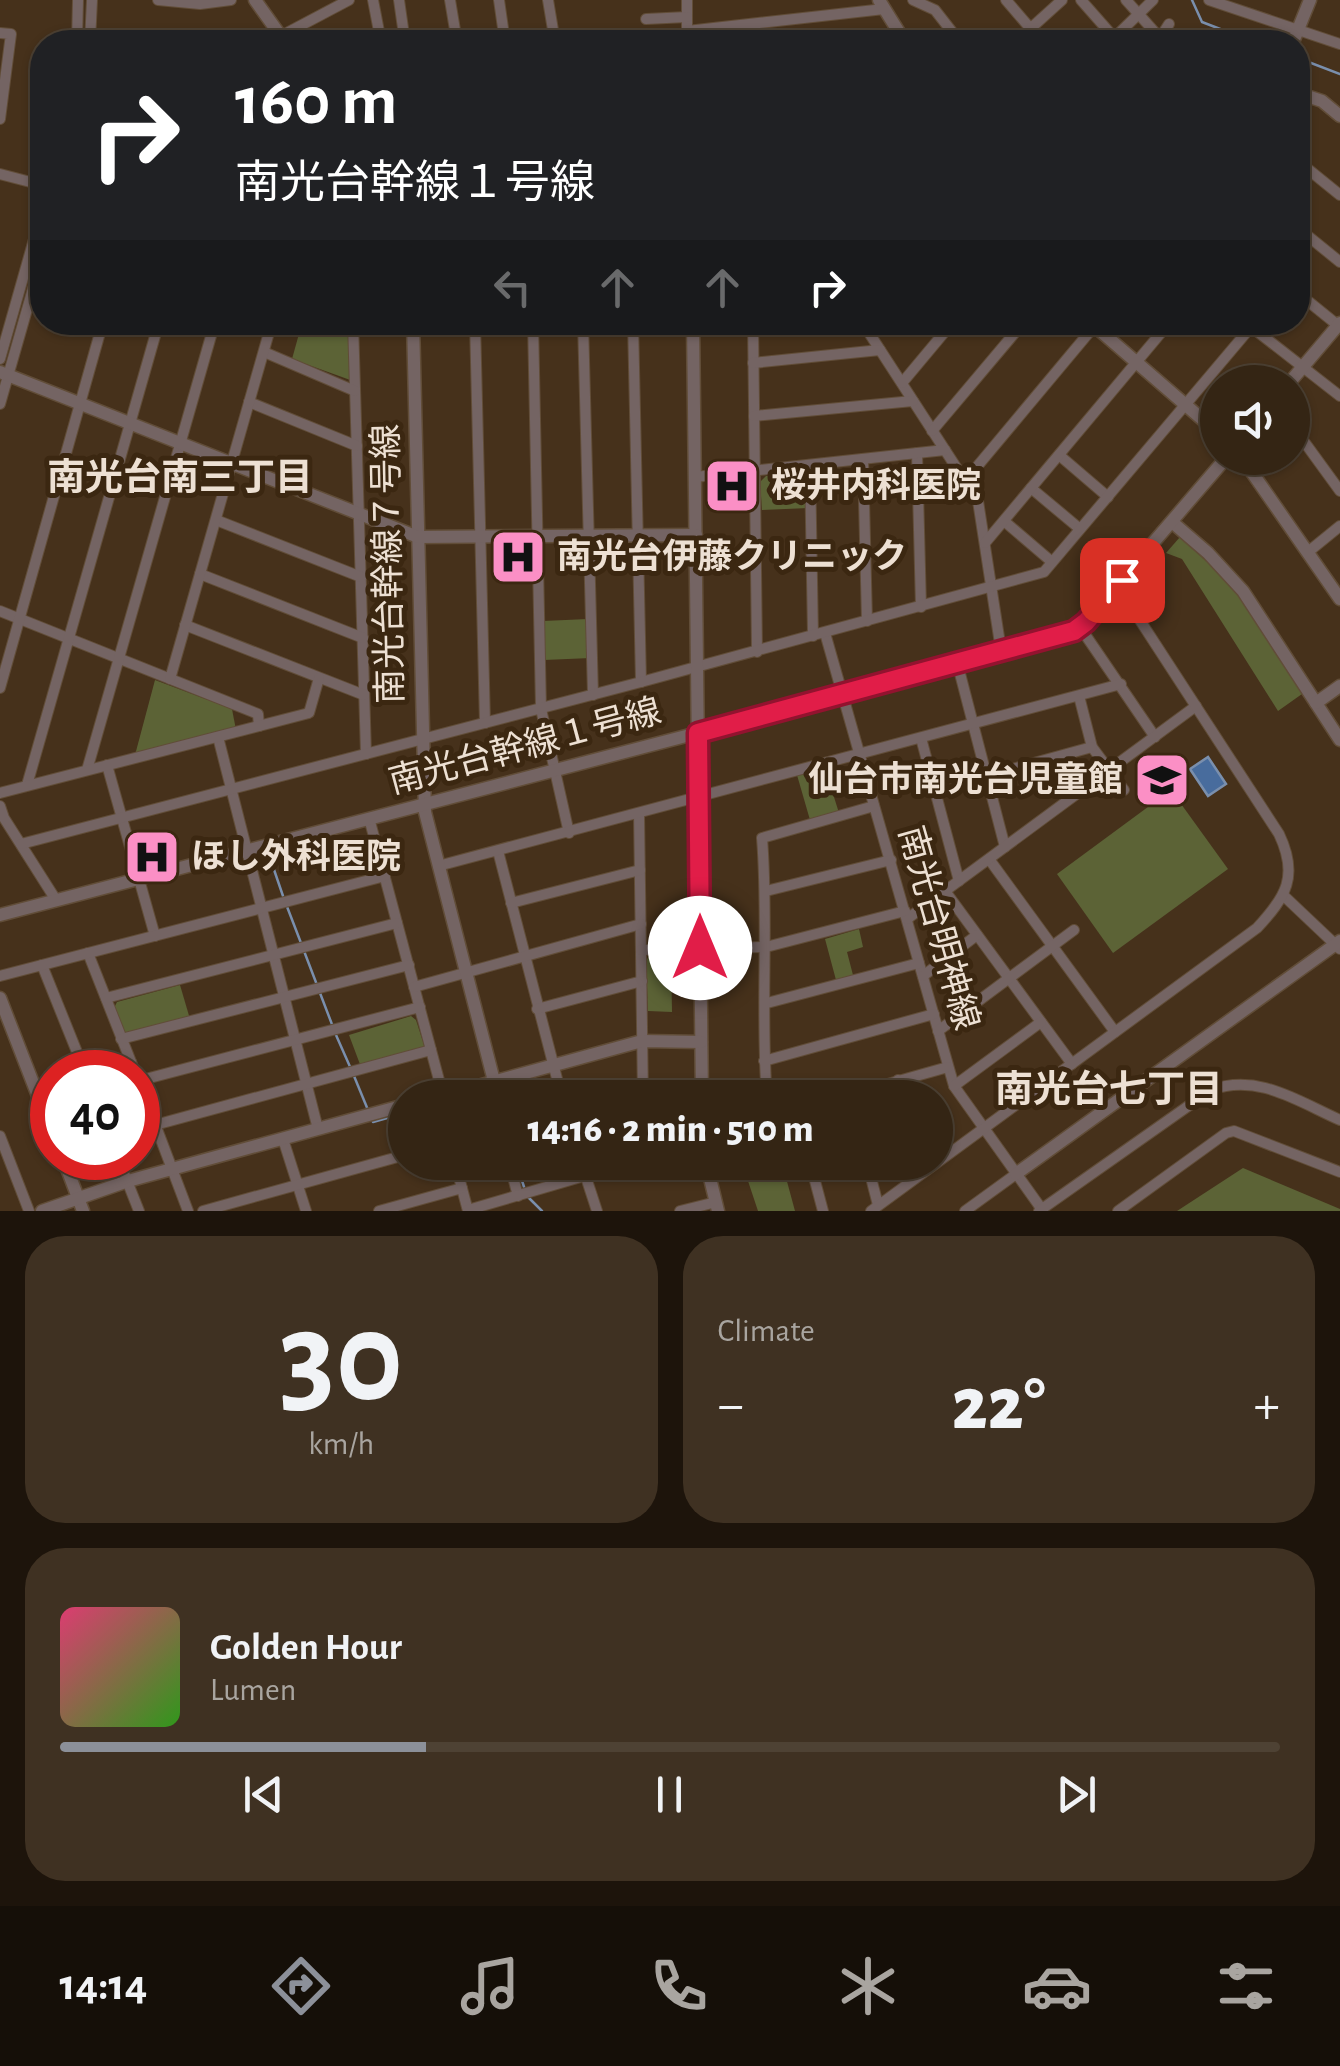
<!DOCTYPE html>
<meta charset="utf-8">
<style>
body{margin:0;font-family:"Alegreya Sans","Noto Sans JP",sans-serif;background:#3f3122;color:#f1f3f6;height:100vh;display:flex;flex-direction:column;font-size:38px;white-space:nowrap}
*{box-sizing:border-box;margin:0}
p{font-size:32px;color:#a9a5a0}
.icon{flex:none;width:55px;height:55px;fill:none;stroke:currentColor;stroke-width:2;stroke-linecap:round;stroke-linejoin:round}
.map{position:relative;height:1211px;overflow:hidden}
.drawer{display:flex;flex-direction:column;gap:25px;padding:25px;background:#1d140b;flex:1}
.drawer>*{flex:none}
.hud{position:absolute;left:30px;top:30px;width:1280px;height:305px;border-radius:40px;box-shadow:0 2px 8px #0004,0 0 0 2px #4e4234;background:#202124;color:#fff;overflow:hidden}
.controls{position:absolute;left:1200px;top:365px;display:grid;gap:20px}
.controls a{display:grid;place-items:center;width:110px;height:110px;border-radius:50%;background:#342514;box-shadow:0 2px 8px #0004,0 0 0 2px #4e4234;font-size:50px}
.speed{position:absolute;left:30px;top:1050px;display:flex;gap:20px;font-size:50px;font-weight:700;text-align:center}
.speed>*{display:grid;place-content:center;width:130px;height:130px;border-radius:50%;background:#342514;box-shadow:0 2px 8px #0004,0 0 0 2px #4e4234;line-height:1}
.speed .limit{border:15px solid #d22;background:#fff;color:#111}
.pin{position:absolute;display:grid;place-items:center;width:85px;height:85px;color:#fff;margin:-42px;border-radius:20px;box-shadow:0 5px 15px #0006}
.me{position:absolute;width:110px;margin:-55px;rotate:0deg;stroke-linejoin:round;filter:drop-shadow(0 0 8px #0008)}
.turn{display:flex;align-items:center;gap:35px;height:210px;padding:0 40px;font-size:45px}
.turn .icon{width:130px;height:130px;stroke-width:2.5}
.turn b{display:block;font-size:70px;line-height:85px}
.lanes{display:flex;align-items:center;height:95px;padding:0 40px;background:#0003;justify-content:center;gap:50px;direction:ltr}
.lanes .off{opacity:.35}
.big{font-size:75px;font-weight:800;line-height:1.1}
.drawer .tile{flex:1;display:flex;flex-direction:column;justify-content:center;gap:15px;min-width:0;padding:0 35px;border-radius:40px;background:#3f3122}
.drawer .dial{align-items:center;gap:0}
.dial b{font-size:130px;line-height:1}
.song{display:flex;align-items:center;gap:30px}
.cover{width:120px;height:120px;border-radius:15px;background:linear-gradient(135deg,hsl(340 70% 55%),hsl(110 70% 35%))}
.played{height:10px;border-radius:5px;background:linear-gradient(90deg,#8c9099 30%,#4e4234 30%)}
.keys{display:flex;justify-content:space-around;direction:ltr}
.heat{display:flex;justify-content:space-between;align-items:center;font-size:55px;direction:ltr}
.drawer .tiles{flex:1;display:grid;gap:25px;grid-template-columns:1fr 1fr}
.tile:last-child{grid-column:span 2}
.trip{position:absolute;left:388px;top:1080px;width:565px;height:100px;border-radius:50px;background:#342514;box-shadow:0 2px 8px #0004,0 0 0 2px #4e4234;font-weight:800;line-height:100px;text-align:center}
.tab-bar{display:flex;height:160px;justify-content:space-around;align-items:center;background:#150f08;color:#a9a5a0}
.tab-bar .icon{width:70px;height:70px}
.tab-bar .current{color:#8c9099}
.tab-bar b{font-size:45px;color:#f1f3f6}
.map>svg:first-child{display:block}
.green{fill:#5c6336}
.water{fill:#486c9d;stroke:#7a8fad;stroke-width:2.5}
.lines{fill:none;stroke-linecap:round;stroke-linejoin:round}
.stream{stroke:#7a8fad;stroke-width:2.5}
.minor-casing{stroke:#614d38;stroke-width:12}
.tertiary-casing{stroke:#614d38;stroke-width:15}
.minor{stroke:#746463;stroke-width:10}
.tertiary{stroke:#746463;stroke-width:12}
.route-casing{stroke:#92132f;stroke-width:25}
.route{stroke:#e11d48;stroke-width:18}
.labels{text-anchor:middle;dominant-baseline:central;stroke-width:10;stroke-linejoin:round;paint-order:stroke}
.poi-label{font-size:35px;font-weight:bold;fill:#ede0d3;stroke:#3b2711;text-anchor:start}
.street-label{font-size:35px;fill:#ede0d3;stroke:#3b2711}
.neighbourhood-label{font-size:38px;font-weight:bold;fill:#ede0d3;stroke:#3b2711}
</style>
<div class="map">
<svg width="1340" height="1211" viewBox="0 0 1340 1211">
<rect width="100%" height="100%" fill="#46311b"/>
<g class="green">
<path d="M302,323H317L350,333L353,381L292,359Z"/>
<path d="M804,472L808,476L809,508L762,510L760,482L766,476Z"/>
<path d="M1180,537L1235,588L1297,684L1302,694L1278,711L1182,559L1166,553Z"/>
<path d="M588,619L591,658L544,660L543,621Z"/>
<path d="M155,680L232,709L236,730L135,755Z"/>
<path d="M825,768L839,813L810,820L797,775Z"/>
<path d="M1171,790L1228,869L1113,953L1057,874Z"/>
<path d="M859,929L863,947L847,952L853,975L836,980L825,939Z"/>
<path d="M649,956H671L672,1012L648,1011L646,961Z"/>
<path d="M180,985L190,1019L130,1034L123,1032L114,1008L117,1002Z"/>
<path d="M411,1016L416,1020L425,1048L361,1067L349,1035Z"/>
<path d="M742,1163H782L795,1211H758Z"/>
<path d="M1243,1168L1340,1209V1211H1177Z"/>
</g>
<path class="water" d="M1208,757L1226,784L1208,796L1190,769Z"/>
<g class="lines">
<g class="stream">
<path d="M1192,0L1202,22L1254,42"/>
<path d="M1298,58L1340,74"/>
<path d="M269,855L283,896"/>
<path d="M286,904L301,943"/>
<path d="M304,951L317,985"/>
<path d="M320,993L333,1027"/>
<path d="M336,1035L351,1069"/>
<path d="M354,1076L368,1110"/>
<path d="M484,1091L493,1088L499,1098"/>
<path d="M371,1117L373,1122L405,1113"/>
<path d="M516,1162L525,1190"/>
<path d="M528,1197L542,1211"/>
</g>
<g class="minor-casing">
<g id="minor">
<path d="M158,0L200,4L231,0"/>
<path d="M373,0L381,42"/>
<path d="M399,0L405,42"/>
<path d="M450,0L457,42"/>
<path d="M499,0L505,42"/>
<path d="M548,0L555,42"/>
<path d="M687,0V42"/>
<path d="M913,0L935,10L960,42"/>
<path d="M1006,0L1042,42"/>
<path d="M1081,0L1118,42"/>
<path d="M1126,0L1160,38L1169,24"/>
<path d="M1209,0L1340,44"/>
<path d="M646,19L687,17"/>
<path d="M1030,29L1062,0"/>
<path d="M687,31L884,9"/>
<path d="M0,33L11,34L0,119"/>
<path d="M281,36L349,0"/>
<path d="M90,38L109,39L113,42"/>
<path d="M1114,38L1153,0"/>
<path d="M77,42L78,0"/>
<path d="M90,42L92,0"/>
<path d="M1298,161L1340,195"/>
<path d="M0,174L42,185"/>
<path d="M1298,228L1340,262"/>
<path d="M1298,293L1340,327"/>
<path d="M353,322L366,754"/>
<path d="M475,322L485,723"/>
<path d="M533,322L541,709L569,833"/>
<path d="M583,322L593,695"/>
<path d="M633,322L641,682"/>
<path d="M753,322L757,652"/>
<path d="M862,322L978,501L1001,650"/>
<path d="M1245,322L1340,396"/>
<path d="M264,352L355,391"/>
<path d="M0,359L42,211"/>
<path d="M753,363L880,350"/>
<path d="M902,383L953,322"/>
<path d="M249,402L357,446"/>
<path d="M0,404L42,257"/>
<path d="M754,416L913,401"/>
<path d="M1292,425L1340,491"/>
<path d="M932,431L1024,322"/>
<path d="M917,453L921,607"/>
<path d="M1059,455L1108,497"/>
<path d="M863,459L867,621"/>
<path d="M810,465L813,636"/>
<path d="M695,477L945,450"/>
<path d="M965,481L1097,323"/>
<path d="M1031,488L1080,529"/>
<path d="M216,520L361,577"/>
<path d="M1004,521L1052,562"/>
<path d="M985,543L1170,322"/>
<path d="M1308,552L1340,526"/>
<path d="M200,574L363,638"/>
<path d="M0,611L258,714L259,726"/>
<path d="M185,625L364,695"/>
<path d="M1080,627L1155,737"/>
<path d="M825,633L954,1086L1043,1211"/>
<path d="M957,662L1005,847"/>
<path d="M170,679L272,322"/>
<path d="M0,688L103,322"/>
<path d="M1079,696L1092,747L1124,790"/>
<path d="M218,737L318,1129"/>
<path d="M921,738L959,881"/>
<path d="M107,765L155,936"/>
<path d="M87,770L215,322"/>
<path d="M987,776L1092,747"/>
<path d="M27,785L159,322"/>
<path d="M0,793L309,713L319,678"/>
<path d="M0,806L4,818L56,900"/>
<path d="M639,813L643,1098"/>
<path d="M369,818L443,1095"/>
<path d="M21,844L641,682L1044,572L1251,327"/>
<path d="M498,851L562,1098"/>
<path d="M989,859L1115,1032"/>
<path d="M438,866L1121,684"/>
<path d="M766,891L891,860"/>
<path d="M945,891L1072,1064"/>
<path d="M1283,895L1340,949"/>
<path d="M511,903L640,870"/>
<path d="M907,919L1196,706"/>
<path d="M641,950L766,947L905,911"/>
<path d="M88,953L135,1072"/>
<path d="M42,965L85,1072"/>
<path d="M0,976L385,876"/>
<path d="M923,976L977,935"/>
<path d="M414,987L641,924"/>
<path d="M106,998L397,923"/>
<path d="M767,1003L919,963"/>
<path d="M537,1009L642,981"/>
<path d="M938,1031L1074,930"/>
<path d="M121,1039L409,965"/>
<path d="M764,1061L934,1014"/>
<path d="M102,1072L131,1062"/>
<path d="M138,1079L188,1211"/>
<path d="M898,1080L903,1098"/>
<path d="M138,1081L420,1007"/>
<path d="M954,1086L1041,1022"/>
<path d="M767,1098C760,1011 769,925 762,838L874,806"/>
<path d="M838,1098L948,1067"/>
<path d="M155,1125L431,1050"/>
<path d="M398,1135L404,1156"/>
<path d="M0,1136L29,1211"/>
<path d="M283,1139L306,1211"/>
<path d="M118,1158L139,1211"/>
<path d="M455,1162L468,1211"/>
<path d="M509,1162L518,1196"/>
<path d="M581,1162L597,1211"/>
<path d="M810,1162L823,1211"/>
<path d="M867,1162L878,1205"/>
<path d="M468,1210L632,1162"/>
<path d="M203,1211L405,1155"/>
<path d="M379,1211L462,1188"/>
<path d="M680,1211L716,1202"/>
<path d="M871,1211L1257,928C1286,897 1299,876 1279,834L1117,585"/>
<path d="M965,1211L1016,1174"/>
<path d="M1039,1211L1211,1090C1258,1073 1297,1101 1340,1120"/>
<path d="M1118,1211L1226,1133L1234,1131L1340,1172"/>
</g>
</g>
<g class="tertiary-casing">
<g id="tertiary">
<path d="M255,0L285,42"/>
<path d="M879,0L905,42"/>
<path d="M1293,42L1310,0"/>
<path d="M1298,93L1322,101L1340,116"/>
<path d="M413,322L425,812L494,1081"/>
<path d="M693,322L702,1098"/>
<path d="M1090,322L1218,433"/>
<path d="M0,372L418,537L696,535"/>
<path d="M1290,382L1340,323"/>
<path d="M1242,458L1340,599"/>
<path d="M1172,522L1208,553L1243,591L1340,740"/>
<path d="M1316,703L1340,686"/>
<path d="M0,915L709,730L1073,631L1086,621L1226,458"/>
<path d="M0,998L52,1132"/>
<path d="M434,1098L642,1041L701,1042"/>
<path d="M63,1158L83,1211"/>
<path d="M706,1162L718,1211"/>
<path d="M1016,1174L1340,941"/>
<path d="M42,1211L128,1181L405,1105"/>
</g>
</g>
<use href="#minor" class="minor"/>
<use href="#tertiary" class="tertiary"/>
</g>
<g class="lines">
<g class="route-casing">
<path id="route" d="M700,948L698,733L1074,631L1086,622L1122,580"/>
</g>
<use href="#route" class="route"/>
</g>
<defs>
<g id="hospital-square" transform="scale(2.875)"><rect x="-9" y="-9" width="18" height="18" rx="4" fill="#fb8fc5" stroke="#3b2711"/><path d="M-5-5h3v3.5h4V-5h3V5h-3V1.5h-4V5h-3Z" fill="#111"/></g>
<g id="school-square" transform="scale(2.875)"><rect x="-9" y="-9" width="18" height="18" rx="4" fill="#fb8fc5" stroke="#3b2711"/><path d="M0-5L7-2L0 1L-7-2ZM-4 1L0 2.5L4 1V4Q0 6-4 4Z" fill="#111"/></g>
</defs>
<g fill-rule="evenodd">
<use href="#hospital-square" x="732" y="486"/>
<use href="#hospital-square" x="518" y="557"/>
<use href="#school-square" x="1162" y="780"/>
<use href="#hospital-square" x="152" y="857"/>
</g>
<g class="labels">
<g class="poi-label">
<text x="771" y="486">桜井内科医院</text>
<text x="557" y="557">南光台伊藤クリニック</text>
<text x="1123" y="780" text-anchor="end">仙台市南光台児童館</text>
<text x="191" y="857">ほし外科医院</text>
</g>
<g class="street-label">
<text transform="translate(389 564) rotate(-91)">南光台幹線７号線</text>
<text transform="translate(525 747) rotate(-15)">南光台幹線１号線</text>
<text transform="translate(938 928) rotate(74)">南光台明神線</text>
</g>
<g class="neighbourhood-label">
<text x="180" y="479">南光台南三丁目</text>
<text x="1109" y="1091">南光台七丁目</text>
</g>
</g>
</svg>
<div class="controls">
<a><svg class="icon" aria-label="sound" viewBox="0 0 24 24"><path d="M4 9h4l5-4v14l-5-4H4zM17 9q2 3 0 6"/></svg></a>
</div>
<div class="speed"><div class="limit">40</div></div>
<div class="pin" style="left:1122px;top:580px;background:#d93025"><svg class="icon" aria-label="arrive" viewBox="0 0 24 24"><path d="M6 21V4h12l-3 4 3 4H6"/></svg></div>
<svg class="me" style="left:700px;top:948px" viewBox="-20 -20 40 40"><circle r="19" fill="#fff"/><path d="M0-13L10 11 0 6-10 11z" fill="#e11d48"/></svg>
<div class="trip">14:16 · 2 min · 510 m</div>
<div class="hud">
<div class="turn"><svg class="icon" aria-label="right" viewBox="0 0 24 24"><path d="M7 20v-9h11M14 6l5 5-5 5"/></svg><div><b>160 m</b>南光台幹線１号線</div></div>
<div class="lanes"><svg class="icon off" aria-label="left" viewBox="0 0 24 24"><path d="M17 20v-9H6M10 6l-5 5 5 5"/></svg><svg class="icon off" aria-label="ahead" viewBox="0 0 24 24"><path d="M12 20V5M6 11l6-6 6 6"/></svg><svg class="icon off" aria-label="ahead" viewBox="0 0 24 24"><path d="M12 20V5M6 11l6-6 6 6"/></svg><svg class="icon" aria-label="right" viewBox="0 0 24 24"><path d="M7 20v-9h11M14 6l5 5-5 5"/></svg></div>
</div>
</div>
<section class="drawer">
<div class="tiles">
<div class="tile dial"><b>30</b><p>km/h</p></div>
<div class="tile"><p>Climate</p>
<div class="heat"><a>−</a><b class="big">22°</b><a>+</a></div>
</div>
<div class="tile">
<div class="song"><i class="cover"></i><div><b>Golden Hour</b><p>Lumen</p></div></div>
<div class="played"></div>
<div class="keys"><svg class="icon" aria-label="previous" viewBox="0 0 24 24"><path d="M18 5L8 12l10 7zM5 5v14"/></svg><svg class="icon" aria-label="pause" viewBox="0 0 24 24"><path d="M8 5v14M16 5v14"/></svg><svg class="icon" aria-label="next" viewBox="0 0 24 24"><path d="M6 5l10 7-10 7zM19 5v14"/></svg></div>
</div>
</div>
</section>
<nav class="tab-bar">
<b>14:14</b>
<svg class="icon current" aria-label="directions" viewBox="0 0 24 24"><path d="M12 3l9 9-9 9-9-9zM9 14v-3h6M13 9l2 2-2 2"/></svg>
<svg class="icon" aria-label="music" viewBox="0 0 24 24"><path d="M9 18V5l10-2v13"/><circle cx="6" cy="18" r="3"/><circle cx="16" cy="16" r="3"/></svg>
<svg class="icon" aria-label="phone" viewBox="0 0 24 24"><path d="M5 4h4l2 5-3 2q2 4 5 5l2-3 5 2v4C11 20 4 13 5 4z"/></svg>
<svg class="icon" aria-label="climate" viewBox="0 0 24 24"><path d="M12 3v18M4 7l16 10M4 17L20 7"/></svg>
<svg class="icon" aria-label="car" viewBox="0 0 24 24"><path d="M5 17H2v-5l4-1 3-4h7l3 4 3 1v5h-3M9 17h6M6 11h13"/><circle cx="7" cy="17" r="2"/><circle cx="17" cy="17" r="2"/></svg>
<svg class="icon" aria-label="filters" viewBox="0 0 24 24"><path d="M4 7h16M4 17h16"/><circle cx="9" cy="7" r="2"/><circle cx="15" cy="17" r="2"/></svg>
</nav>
